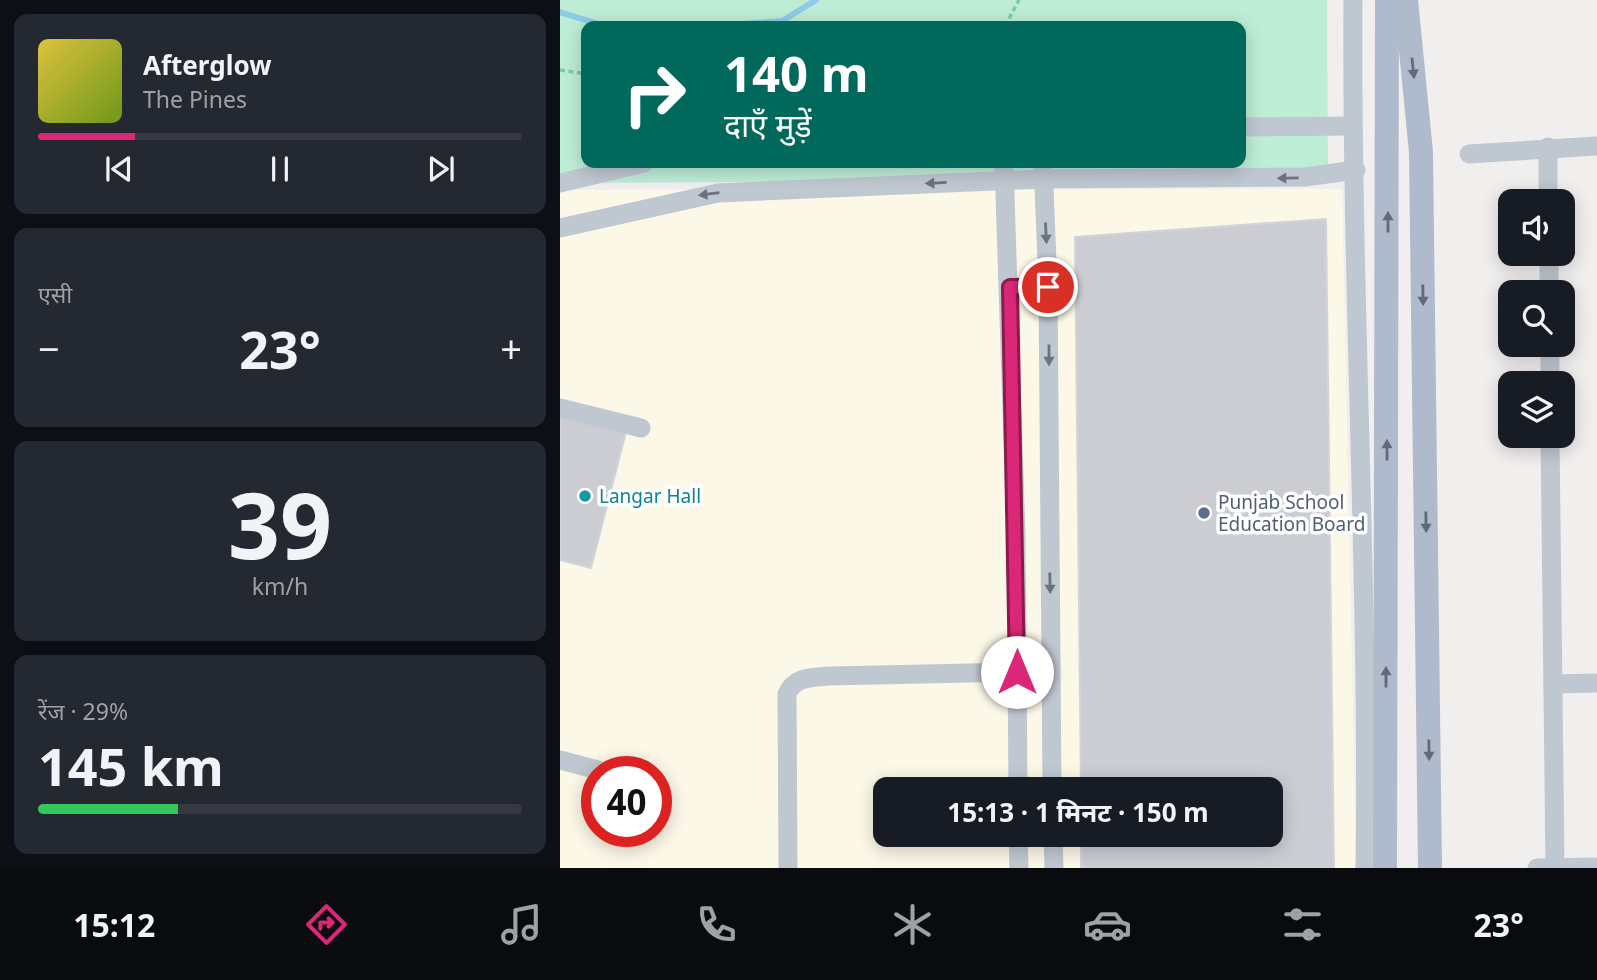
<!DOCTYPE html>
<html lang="hi">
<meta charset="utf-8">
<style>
body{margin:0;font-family:"Noto Sans","Noto Sans Devanagari",sans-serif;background:#242831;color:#f1f3f6;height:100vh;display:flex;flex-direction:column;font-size:26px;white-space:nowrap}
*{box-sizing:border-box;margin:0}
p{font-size:23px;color:#9ea1a6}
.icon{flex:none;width:38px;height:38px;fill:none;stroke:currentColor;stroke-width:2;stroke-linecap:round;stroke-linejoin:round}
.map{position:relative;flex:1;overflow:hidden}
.drawer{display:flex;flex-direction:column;gap:14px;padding:14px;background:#0d0f14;width:560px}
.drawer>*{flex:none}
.hud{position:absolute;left:21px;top:21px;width:665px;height:147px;border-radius:14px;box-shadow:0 4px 18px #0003;background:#00695c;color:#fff;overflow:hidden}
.buttons{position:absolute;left:938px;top:189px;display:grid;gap:14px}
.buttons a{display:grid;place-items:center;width:77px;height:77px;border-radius:14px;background:#171b24;box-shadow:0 4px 18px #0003;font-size:35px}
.speed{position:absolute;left:21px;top:756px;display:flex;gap:14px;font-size:35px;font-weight:700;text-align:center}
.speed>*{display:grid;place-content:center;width:91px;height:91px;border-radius:50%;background:#171b24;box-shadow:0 4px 18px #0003;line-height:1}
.speed .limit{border:10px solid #d22;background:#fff;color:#111}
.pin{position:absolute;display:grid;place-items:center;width:60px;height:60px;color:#fff;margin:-30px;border:4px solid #fff;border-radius:50%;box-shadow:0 2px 7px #0007}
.me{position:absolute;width:77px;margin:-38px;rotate:0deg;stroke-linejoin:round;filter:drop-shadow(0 0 5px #0008)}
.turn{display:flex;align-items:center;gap:24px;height:147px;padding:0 28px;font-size:32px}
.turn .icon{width:91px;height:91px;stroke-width:2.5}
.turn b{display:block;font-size:49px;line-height:60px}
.big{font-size:52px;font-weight:700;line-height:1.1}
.drawer .tile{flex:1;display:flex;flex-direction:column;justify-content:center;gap:10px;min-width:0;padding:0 24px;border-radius:14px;background:#242831}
.drawer .dial{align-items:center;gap:0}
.dial b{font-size:91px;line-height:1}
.song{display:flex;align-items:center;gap:21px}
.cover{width:84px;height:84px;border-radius:10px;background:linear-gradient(135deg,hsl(50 70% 55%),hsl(80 70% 35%))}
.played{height:7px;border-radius:4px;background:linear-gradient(90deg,#db2777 20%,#363941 20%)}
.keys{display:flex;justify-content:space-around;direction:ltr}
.heat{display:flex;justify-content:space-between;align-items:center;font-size:38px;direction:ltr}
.charge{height:10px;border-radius:5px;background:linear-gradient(90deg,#34c759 29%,#363941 0)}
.trip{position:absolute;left:313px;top:777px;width:410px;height:70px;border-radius:14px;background:#171b24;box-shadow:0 4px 18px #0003;font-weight:700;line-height:70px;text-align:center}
.menu{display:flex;height:112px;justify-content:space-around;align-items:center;background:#090b0e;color:#9ea1a6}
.menu .icon{width:49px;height:49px}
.menu .selected{color:#db2777}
.menu b{font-size:32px;color:#f1f3f6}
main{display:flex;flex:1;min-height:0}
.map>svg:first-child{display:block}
.commercial{fill:#fbf8e8;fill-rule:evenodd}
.green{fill:#beedd6;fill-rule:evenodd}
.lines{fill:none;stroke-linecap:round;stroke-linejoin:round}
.stream{stroke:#8dcbe9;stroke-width:6}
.building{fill:#cbcdd3;stroke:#d3d4da;stroke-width:2}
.path{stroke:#78caaa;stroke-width:3.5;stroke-dasharray:5 3.5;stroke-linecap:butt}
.minor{stroke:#bfc7d0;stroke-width:19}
.major{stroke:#afbbcc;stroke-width:24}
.oneway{fill:#616b77}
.oneway2{fill:#6b747e}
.route-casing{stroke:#8e194d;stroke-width:18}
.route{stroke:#db2777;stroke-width:12}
.culture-dot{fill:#0f9aa8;stroke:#fff;stroke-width:2.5}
.service-dot{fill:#5c6f8a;stroke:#fff;stroke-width:2.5}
.labels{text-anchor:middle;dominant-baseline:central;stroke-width:7;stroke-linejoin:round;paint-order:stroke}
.culture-label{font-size:19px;fill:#0d838f;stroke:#fff;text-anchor:start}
.service-label{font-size:19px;fill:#4e5e75;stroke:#fff;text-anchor:start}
</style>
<main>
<section class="drawer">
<div class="tile">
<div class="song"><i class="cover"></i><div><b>Afterglow</b><p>The Pines</p></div></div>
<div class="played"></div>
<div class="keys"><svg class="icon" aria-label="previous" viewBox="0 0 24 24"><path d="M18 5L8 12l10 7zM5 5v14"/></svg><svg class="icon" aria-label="pause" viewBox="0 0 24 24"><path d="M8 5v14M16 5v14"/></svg><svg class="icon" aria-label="next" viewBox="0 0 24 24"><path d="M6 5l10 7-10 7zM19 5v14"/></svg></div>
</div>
<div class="tile"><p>एसी</p>
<div class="heat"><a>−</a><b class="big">23°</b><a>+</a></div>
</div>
<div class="tile dial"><b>39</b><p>km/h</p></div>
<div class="tile"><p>रेंज · 29%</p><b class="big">145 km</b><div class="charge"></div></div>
</section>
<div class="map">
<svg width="1037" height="868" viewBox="0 0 1037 868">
<rect width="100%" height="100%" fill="#f1efee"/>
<path class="commercial" d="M782,189L796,868H0V190ZM37,772H96V831H37ZM326,789H710V835H326Z"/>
<path class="green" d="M0,0H767L768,179L0,183ZM26,26H681V163H26Z"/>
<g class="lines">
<g class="stream">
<path d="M0,12L45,26"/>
<path d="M157,26L222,21L256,0"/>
</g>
</g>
<g class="building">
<path d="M766,219L774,868H521V835H710V789H521L515,237Z"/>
<path d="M0,416L66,432L31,568L0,560Z"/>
</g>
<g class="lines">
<g class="path">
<path d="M445,26L459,0"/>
<path d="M0,70L26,74"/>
</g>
<g class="minor">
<path d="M793,0C791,289 809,579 805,868"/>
<path d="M681,127L792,126"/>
<path d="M988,147V201"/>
<path d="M909,154L1037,146"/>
<path d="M444,163L456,535L458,789"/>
<path d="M483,163L488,287L492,789"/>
<path d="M0,183L84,163"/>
<path d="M0,228L158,193L483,179L745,177L796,170"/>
<path d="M989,254V292"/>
<path d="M450,287H488"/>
<path d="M990,345V383"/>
<path d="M0,408L81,428"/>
<path d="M990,436L995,867"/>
<path d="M993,684L1037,683"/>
<path d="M0,760L38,770"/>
<path d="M458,835L459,868"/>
<path d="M493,835L494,868"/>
<path d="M228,868L227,694C235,676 251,678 269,676L457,672"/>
<path d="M977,868L1037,867"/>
</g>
<g class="major">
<path d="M846,0L861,152L870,868"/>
<path d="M825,868L827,0"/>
</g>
</g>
<defs><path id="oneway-solid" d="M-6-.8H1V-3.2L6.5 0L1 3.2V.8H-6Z" transform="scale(1.75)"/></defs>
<g class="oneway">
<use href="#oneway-solid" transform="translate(853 68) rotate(84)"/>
<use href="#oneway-solid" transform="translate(828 222) rotate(-90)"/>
<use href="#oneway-solid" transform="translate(863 295) rotate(89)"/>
<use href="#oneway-solid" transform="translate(827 450) rotate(-90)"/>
<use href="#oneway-solid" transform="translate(866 522) rotate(89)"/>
<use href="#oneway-solid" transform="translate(826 677) rotate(-90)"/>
<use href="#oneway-solid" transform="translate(869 750) rotate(89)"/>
</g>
<g class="oneway2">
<use href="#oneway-solid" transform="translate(728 178) rotate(179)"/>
<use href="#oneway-solid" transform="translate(376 183) rotate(177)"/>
<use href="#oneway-solid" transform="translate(149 194) rotate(173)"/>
<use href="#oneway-solid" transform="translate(486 233) rotate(87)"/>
<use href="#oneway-solid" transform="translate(489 355) rotate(90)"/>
<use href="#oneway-solid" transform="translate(490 583) rotate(89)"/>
</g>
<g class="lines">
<g class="route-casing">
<path id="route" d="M457,672L450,287H488"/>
</g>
<use href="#route" class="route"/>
</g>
<circle class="culture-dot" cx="25" cy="496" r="7"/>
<circle class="service-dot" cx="644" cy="513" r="7"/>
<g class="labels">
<g class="culture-label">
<text x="39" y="496">Langar Hall</text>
</g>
<g class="service-label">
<text x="658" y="502">Punjab School<tspan x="658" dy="22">Education Board</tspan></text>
</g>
</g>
</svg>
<div class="buttons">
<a><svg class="icon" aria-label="sound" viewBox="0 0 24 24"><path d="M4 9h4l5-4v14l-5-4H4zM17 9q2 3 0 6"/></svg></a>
<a><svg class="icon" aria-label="search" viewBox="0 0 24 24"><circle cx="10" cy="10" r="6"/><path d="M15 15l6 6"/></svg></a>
<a><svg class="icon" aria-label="layers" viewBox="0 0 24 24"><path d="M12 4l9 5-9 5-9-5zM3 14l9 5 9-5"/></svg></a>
</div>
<div class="speed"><div class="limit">40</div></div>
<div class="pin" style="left:488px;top:287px;background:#d93025"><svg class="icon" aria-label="arrive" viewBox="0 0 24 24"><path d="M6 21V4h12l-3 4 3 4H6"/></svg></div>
<svg class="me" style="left:457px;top:672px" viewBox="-20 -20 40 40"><circle r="19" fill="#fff"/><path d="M0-13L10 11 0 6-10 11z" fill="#db2777"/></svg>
<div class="trip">15:13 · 1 मिनट · 150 m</div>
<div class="hud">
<div class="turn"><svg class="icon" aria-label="right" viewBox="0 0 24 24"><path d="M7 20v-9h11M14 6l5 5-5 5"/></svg><div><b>140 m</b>दाएँ मुड़ें</div></div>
</div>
</div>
</main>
<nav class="menu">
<b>15:12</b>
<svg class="icon selected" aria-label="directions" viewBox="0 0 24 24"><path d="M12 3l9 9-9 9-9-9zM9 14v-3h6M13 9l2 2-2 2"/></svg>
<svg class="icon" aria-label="music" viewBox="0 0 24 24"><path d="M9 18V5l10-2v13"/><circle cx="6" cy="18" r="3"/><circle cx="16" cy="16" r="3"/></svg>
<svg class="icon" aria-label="phone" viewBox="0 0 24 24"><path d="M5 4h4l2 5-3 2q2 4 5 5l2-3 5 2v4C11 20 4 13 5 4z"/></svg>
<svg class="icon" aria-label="climate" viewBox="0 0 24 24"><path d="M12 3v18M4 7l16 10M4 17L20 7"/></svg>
<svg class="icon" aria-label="car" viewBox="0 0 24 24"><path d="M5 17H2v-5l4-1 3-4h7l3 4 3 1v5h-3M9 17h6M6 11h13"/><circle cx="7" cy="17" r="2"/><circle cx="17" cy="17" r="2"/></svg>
<svg class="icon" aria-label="filters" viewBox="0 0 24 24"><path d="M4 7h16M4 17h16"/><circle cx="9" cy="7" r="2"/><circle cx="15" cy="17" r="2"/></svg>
<b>23°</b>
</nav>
